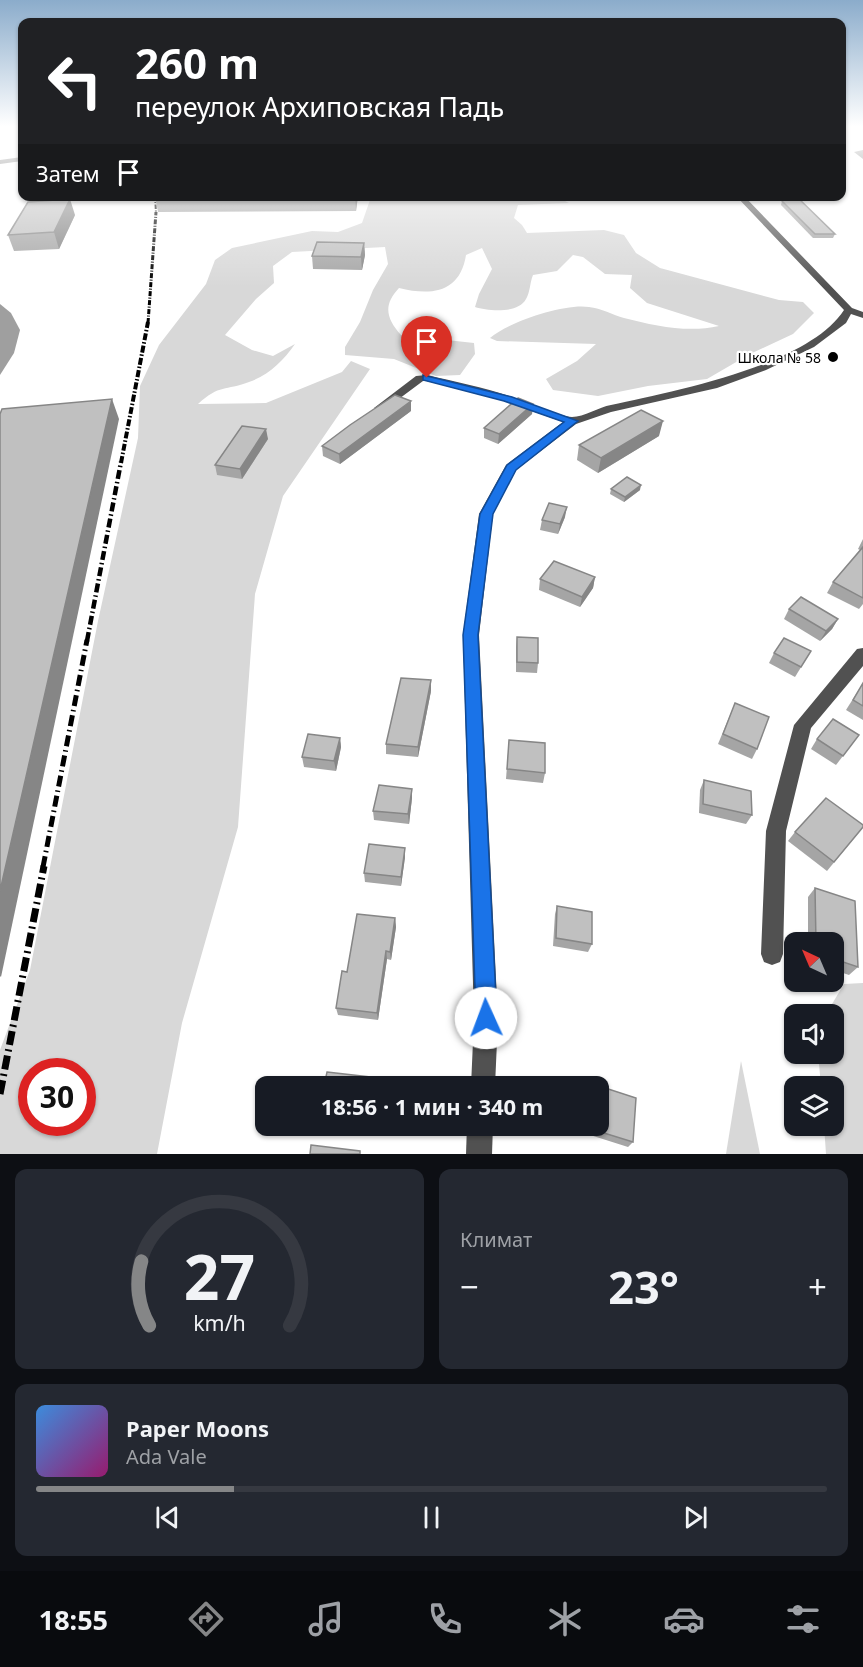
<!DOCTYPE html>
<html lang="ru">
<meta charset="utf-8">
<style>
body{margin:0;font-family:"Noto Sans",sans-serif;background:#242831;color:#f1f3f6;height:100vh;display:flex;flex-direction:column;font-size:22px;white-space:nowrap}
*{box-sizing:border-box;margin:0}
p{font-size:20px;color:#9ea1a6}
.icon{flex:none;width:33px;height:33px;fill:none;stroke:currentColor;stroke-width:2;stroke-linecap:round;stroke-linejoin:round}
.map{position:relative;height:1154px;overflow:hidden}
.drawer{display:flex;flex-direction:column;gap:15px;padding:15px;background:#0d0f14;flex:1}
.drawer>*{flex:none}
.hud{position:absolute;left:18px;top:18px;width:828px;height:183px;border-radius:12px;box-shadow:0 2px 4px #0004;background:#202124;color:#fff;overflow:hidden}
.needle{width:39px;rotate:316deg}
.controls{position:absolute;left:784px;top:932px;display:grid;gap:12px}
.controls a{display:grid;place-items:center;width:60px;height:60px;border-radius:12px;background:#171b24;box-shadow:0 2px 4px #0004;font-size:30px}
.speed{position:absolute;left:18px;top:1058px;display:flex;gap:12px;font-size:30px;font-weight:700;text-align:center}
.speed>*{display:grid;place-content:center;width:78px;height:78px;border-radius:50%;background:#171b24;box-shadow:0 2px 4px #0004;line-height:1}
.speed .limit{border:9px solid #d22;background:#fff;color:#111}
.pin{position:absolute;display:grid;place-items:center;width:51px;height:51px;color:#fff;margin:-62px -26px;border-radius:50% 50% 50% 0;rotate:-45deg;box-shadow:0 0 6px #0007}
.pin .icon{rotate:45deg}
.me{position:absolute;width:66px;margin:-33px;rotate:358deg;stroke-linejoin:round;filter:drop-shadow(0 0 4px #0008)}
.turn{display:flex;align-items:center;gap:21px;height:126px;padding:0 18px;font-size:27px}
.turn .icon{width:78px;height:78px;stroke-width:2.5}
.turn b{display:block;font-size:42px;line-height:51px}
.then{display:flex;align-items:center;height:57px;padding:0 18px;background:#0003;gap:12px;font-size:22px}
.big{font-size:45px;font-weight:700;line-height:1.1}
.drawer .card{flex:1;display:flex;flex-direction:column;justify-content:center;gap:9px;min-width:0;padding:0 21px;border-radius:12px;background:#242831}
.drawer .dial{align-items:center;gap:0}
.dial svg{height:156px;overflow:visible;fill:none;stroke:#363941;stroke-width:7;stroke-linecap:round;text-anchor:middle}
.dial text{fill:#f1f3f6;stroke:none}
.song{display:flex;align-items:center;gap:18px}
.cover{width:72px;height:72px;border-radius:9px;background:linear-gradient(135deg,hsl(210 70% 55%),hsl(320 70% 35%))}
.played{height:6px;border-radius:3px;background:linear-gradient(90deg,#858687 25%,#363941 25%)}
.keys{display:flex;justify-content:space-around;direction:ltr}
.heat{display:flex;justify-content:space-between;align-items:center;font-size:33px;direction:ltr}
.drawer .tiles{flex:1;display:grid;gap:15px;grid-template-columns:1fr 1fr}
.card:last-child{grid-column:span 2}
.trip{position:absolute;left:255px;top:1076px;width:354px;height:60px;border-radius:12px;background:#171b24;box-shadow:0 2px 4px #0004;font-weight:700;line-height:60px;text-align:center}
.tabs{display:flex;height:96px;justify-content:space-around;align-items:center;background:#090b0e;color:#9ea1a6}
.tabs .icon{width:42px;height:42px}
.tabs .on{color:#858687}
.tabs b{font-size:27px;color:#f1f3f6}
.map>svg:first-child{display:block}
.green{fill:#d8d8d8;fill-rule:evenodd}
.water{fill:#9f9f9f}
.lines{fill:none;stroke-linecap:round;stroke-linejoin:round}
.minor{fill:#515151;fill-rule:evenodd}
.rail-far5{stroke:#000;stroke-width:2;stroke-dasharray:4.5 1.5 1 1.5;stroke-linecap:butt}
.rail-far4{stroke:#000;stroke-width:3;stroke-dasharray:5 1.5 1 1.5;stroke-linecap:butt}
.rail-far3{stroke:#000;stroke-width:4;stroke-dasharray:7 2 1.5 2;stroke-linecap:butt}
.rail-far2{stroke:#000;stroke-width:4.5;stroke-dasharray:9 3 1.5 3;stroke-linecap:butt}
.rail-far1{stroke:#000;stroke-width:5;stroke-dasharray:11 4 1.5 4;stroke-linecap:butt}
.rail{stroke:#000;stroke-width:7;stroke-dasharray:14 4.5 2 4.5;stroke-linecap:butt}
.wall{fill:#a5a5a5}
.shaded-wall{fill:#868686}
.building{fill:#c0c0c0;stroke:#868686;stroke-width:1.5}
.route{fill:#1a73e8;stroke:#114b97;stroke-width:1.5}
.poi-dot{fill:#000;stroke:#fff;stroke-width:2}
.labels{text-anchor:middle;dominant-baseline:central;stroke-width:4.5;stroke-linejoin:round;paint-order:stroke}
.far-poi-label{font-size:14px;fill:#000;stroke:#fff;text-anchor:end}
</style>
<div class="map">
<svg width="863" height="1154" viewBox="0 0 863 1154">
<rect width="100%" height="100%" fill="#fff"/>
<g class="green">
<path d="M371,197H557L569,203L518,205L514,218L522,225L527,233L604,230L624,235L636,253L660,268L779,300L803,302L814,313L793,334L750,354L707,379L648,386L598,396L553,390L546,379L577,361L596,344L497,341L490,338C508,322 565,303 589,307C601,308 613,315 624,318C655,326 688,333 719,326L647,303L630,288L632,275L605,274L583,257L573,255L557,271L533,275C530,282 530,293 526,299C518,314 488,311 475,307L479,294L492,269L482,248L466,255C460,293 431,296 399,288C383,305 386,318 401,335L474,343L475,354L460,375L436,376L394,359L345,355V347L360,322L373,290L388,264L385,247L292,252L273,266L274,283L256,299L225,335L252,350L273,356L295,344C283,361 269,375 249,382C225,391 220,384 198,404L266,403L342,372L351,361L370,369L283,496L255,594L238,827L182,1023L157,1154H0V1050L30,970L98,621L138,438L140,386L159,345L206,284L215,260L232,248L312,231L338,232L362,223ZM32,1071H82V1122H32Z"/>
<path d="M863,983V1154H826L824,1125H834V1086H821L818,1053H834V1014H826L844,984Z"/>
<path d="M741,1061L760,1154H726Z"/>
</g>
<path class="water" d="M0,304L11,313L20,330L14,353L0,375Z"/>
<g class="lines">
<g class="minor">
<path d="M863,150V159L854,152Z"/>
<path d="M22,157V161L0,164V160Z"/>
<path d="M736,196H744L852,308L863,312V318L851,314L846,323L814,347L766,370L717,388L611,412L576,424L516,470L493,514L479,635L498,1019L495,1086H471L474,1019L463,635L479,514L506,465L563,422L504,401L427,381H423L384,410L380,412L374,408L416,376L427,375C456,382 487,388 515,398C529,402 560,417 572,417C584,417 599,407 611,405C673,391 808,366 844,310Z"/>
<path d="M863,648V666L811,728L786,831L783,954L780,962L772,965L764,962L761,954L766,831L794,725L857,649Z"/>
<path d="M467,1125H493L492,1154H466Z"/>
</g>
<path class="rail-far5" d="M155,196L156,213"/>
<path class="rail-far4" d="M148,323L156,212"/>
<path class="rail-far3" d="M121,463L148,322"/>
<path class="rail-far2" d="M87,641L121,462"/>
<path class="rail-far1" d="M43,867L87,640"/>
<path class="rail" d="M0,1094L44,866"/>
</g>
<g class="wall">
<path d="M155,196H358L356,211L158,212Z"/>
<path d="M782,201L835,234L833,238H813L781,205Z"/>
<path d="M75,215L59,249L14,251L8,235Z"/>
<path d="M364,243L365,255L362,270L313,269L312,256Z"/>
<path d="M533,404L532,414L498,444L484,438V428Z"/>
<path d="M411,411L340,464L323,456L322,446Z"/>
<path d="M659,436L598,473L577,460L579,445Z"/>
<path d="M268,439L242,479L217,475L215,465Z"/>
<path d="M611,489L640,490L624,502L610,494Z"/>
<path d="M565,517L558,534L540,530L542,520Z"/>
<path d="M863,539V604L859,609L827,593L833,582L860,550L858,549Z"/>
<path d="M595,577L593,588L580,607L539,590L540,579Z"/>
<path d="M789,609L838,619L832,629L820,641L784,619Z"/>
<path d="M517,637L538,663L537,673L516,672V647Z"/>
<path d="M811,651L795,677L769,663L774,653Z"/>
<path d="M863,683V720L846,710Z"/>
<path d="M431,691L418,757L386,754V744Z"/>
<path d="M735,703L757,749L752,759L718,744Z"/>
<path d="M859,735L836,765L811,749L817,739Z"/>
<path d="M340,738L341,747L336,771L304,767L302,757Z"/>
<path d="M509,740L545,773L543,783L506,779Z"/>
<path d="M704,780L752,815L746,824L699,813L700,790Z"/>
<path d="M412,789V798L409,824L374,820L373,811Z"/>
<path d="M863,827L827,871L788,841L795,832Z"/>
<path d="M405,857L401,886L365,882L364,873Z"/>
<path d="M815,888L858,967L849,975L834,970V942H808V897Z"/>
<path d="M557,906L592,944L588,952L553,946L555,914Z"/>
<path d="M395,918L396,927L391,960L387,959L378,1020L338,1015L336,1008L347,972Z"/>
<path d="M596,1085L636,1098L633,1142L628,1147L587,1134L588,1125H598V1086H595Z"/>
</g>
<g class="shaded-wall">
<path d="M355,196H358L356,211Z"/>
<path d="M70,199L75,215L59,249L54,232Z"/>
<path d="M364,243L365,255L362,270L361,257Z"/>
<path d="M112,399L119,419L1,977L0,976V891Z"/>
<path d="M411,401V411L340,464L339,454Z"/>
<path d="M533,404L532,414L498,444L499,434Z"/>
<path d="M663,421L659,436L598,473L601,458Z"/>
<path d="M266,429L268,439L242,479L240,469Z"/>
<path d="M641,485L640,490L624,502L625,497Z"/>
<path d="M567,507L565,517L558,534L560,524Z"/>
<path d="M595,577L593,588L580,607L582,597Z"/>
<path d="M838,619L832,629L820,641L826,631Z"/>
<path d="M431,680V691L418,757V747Z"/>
<path d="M340,738L341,747L336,771L334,761Z"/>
<path d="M412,789V798L409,824L408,814Z"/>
<path d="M405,848V857L401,886V877Z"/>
<path d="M395,918L396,927L391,960L390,952Z"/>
<path d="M386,951L387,959L378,1020L377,1013Z"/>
</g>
<g class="building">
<path d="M155,196H227L154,197Z"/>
<path d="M786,196H796L835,234H815L782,201Z"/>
<path d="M70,199L54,232L8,235L28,202Z"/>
<path d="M317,242L364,243L361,257L312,256Z"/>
<path d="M395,395L411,401L339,454L322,446L350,425Z"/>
<path d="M518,398L533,404L499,434L484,428Z"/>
<path d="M112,399L0,891V414L2,409Z"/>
<path d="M641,410L663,421L601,458L579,445Z"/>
<path d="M242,426L266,429L240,469L215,465Z"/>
<path d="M627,477L641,485L625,497L611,489Z"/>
<path d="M549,503L567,507L560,524L542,520Z"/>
<path d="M863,547V598L833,582Z"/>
<path d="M554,561L595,577L582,597L540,579Z"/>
<path d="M801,597L838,619L826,631L789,609Z"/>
<path d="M517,637L538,638V663L517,662Z"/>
<path d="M784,638L811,651L801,667L774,653Z"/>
<path d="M401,678L431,680L418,747L386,744Z"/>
<path d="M863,683V706L853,700Z"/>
<path d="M735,703L769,717L757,749L723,734Z"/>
<path d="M833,719L859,735L843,756L817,739Z"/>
<path d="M308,734L340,738L334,761L302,757Z"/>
<path d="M509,740L545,743V773L507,769Z"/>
<path d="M704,780L751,791L752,815L703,804Z"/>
<path d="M379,785L412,789L408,814L373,811Z"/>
<path d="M826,798L863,825V827L834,862L795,832Z"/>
<path d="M369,844L405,848L401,877L364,873Z"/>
<path d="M815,888L855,901L858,967L834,959V942H816Z"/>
<path d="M557,906L592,912V944L556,938Z"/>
<path d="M357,914L395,918L390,952L386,951L377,1013L336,1008L342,971L347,972Z"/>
<path d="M327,1072L370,1077L369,1086H324Z"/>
<path d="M596,1085L636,1098L633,1142L591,1129L592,1125H598V1086H596Z"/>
<path d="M311,1145L360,1151V1154H310Z"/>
</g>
<linearGradient id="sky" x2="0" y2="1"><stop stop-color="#8baccb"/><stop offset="0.44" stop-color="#fff"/><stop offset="1" stop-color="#fff" stop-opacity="0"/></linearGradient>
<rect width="863" height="287" fill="url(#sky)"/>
<path class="route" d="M423,375L512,397L578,421L516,470L493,514L478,635L497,1018L494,1026L486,1029L479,1026L476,1018L463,635L480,514L507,465L564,422L504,401L423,380Z"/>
<circle class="poi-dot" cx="833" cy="357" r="6"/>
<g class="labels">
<g class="far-poi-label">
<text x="821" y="357">Школа № 58</text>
</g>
</g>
</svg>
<div class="controls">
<a><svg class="needle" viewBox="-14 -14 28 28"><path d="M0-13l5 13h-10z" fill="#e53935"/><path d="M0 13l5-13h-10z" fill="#9ea1a6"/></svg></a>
<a><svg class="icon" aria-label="sound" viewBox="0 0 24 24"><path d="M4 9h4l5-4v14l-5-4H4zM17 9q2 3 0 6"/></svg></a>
<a><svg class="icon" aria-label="layers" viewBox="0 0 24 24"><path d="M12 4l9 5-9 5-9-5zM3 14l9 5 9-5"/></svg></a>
</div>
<div class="speed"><div class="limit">30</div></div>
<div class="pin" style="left:427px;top:378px;background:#d93025"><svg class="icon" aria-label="arrive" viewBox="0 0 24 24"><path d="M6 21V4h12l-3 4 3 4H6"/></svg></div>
<svg class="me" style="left:486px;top:1018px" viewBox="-20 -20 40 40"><circle r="19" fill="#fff"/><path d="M0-13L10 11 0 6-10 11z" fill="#1a73e8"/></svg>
<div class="trip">18:56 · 1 мин · 340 m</div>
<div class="hud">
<div class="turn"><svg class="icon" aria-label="left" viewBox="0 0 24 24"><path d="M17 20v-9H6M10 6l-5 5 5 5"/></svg><div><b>260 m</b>переулок Архиповская Падь</div></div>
<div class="then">Затем<svg class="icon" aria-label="arrive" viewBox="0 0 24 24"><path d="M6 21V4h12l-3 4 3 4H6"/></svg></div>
</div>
</div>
<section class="drawer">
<div class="tiles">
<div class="card dial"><svg viewBox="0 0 100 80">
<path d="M14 69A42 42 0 1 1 86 69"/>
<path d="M14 69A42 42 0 0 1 10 36" stroke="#858687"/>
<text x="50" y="56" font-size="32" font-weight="700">27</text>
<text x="50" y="72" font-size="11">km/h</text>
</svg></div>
<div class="card"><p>Климат</p>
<div class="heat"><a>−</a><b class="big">23°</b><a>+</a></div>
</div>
<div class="card">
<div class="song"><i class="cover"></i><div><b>Paper Moons</b><p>Ada Vale</p></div></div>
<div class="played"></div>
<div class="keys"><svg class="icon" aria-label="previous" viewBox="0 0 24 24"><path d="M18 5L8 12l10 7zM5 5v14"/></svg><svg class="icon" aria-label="pause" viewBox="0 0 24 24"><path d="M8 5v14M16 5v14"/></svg><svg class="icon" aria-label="next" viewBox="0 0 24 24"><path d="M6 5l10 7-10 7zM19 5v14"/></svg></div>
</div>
</div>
</section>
<nav class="tabs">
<b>18:55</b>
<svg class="icon on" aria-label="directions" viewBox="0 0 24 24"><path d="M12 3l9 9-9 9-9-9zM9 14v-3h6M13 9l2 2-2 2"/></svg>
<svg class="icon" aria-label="music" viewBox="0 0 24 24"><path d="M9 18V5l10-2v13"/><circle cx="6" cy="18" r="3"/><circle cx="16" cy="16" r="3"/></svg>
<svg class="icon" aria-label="phone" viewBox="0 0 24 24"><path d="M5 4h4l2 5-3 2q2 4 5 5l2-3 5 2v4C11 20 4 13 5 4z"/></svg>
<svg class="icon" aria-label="climate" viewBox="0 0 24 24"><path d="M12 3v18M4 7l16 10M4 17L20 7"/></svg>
<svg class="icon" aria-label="car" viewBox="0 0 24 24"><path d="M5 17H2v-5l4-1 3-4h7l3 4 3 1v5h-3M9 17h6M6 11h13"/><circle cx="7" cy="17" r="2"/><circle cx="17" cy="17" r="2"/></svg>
<svg class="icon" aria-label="filters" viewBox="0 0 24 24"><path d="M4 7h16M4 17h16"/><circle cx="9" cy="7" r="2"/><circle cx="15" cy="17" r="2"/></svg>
</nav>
